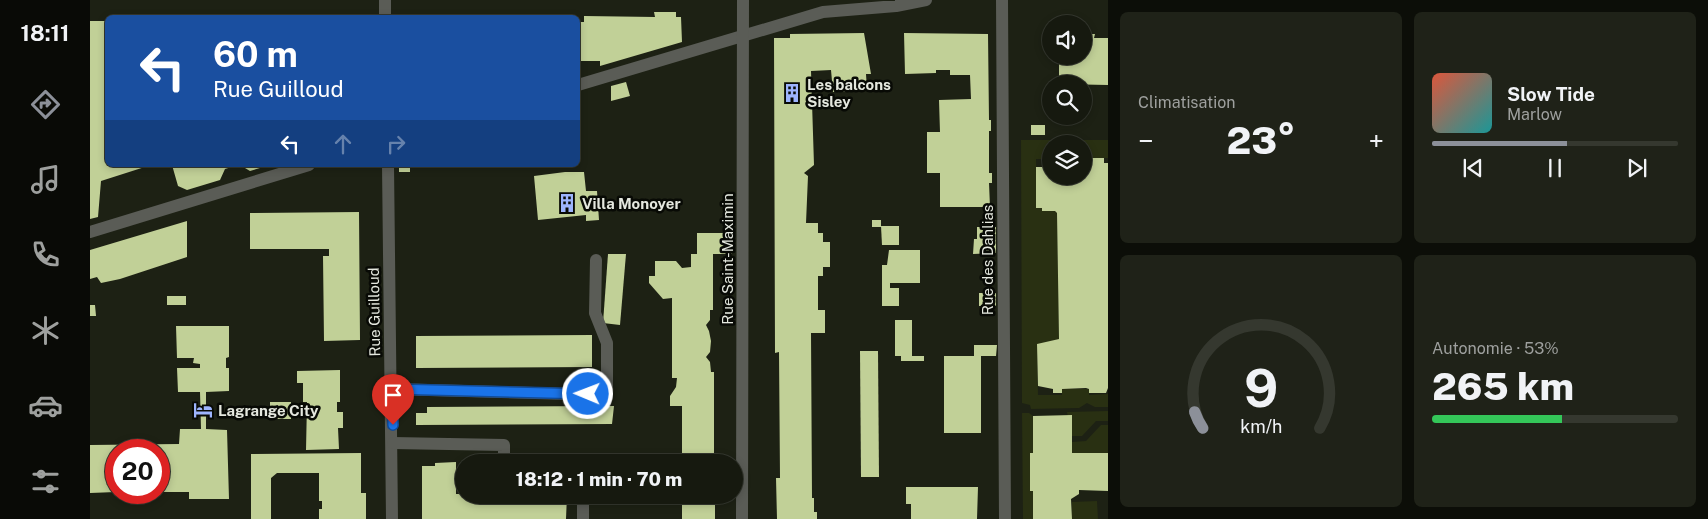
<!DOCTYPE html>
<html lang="fr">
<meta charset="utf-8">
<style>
body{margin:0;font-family:"Public Sans",sans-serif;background:#1f2218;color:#f1f3f6;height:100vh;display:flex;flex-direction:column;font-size:19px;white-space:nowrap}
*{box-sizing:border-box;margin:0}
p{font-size:16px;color:#9ea09e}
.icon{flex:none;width:28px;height:28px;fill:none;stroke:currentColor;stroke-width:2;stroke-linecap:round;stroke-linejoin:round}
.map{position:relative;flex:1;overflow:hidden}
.panel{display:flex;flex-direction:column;gap:12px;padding:12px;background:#0c0e08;width:600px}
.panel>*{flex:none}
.banner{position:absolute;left:15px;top:15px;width:475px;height:152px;border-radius:8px;box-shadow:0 2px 8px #0003,0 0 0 1px #35382f;background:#1a4fa0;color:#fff;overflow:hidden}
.tools{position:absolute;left:952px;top:15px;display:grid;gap:10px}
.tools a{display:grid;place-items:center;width:50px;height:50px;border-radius:50%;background:#16190f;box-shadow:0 2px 8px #0003,0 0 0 1px #35382f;font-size:25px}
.speed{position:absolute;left:15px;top:439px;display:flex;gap:10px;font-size:25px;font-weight:700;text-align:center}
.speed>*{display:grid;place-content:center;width:65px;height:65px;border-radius:50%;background:#16190f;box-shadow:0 2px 8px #0003,0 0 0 1px #35382f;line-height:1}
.speed .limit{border:8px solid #d22;background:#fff;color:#111}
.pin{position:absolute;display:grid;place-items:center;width:42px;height:42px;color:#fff;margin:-51px -21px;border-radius:50% 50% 50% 0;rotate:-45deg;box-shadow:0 0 5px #0007}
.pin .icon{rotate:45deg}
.me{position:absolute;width:55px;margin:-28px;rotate:271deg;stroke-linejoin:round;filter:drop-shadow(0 0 4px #0008)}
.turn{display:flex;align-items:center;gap:18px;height:105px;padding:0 25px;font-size:22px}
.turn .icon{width:65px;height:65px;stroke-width:2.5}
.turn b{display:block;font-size:35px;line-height:42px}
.lanes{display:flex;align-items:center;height:48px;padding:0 25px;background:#0003;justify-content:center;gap:25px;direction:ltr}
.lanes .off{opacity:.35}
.big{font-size:38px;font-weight:800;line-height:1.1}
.panel .widget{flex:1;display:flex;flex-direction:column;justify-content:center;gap:8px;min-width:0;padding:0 18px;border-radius:8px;background:#1f2218}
.panel .dial{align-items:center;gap:0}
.dial svg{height:130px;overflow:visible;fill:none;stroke:#35382f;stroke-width:7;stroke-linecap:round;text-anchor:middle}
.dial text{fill:#f1f3f6;stroke:none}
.song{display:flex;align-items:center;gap:15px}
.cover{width:60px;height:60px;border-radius:8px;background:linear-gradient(135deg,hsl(10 70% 55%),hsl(180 70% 35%))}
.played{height:5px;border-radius:2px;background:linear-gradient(90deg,#8c9099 55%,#35382f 55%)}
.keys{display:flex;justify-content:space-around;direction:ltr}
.heat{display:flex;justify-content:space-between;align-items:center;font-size:28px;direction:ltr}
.charge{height:8px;border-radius:4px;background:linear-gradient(90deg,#34c759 53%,#35382f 0)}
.panel .tiles{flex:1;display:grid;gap:12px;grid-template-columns:repeat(2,1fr)}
.trip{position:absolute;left:365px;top:454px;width:288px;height:50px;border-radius:25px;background:#16190f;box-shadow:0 2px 8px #0003,0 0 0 1px #35382f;font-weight:800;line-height:50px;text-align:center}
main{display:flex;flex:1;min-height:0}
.tabs{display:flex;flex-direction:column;width:90px;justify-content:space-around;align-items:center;background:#090a06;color:#9ea09e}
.tabs .icon{width:35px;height:35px}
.tabs .current{color:#8c9099}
.tabs b{font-size:22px;color:#f1f3f6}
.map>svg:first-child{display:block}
.green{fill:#293012}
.building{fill:#c1d097}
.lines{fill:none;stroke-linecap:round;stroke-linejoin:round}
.minor{stroke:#5a5c56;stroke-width:12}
.route-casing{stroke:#114b97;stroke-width:12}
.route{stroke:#1a73e8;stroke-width:9}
.labels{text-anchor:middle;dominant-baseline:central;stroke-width:5;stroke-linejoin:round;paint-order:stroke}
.poi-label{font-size:15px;font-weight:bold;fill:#e5e8df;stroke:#080a05;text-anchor:start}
.street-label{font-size:15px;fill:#e5e8df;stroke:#080a05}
</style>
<main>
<nav class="tabs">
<b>18:11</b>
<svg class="icon current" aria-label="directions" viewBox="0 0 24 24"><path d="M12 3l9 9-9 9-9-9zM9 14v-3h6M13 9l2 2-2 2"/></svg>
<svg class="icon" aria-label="music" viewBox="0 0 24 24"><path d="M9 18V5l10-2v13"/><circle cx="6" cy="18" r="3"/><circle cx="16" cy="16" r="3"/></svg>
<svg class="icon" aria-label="phone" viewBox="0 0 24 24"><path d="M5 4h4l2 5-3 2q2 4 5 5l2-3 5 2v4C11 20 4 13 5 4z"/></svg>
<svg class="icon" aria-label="climate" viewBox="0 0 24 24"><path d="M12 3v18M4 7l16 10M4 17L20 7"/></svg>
<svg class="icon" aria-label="car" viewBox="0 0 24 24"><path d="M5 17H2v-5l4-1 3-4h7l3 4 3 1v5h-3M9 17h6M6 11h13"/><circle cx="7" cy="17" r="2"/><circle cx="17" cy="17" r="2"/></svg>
<svg class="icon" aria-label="filters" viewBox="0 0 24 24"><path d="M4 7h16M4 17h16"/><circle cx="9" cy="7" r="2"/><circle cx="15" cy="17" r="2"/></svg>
</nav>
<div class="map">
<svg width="1018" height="519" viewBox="0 0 1018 519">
<rect width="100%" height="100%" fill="#1d2114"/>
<g class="green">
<path d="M931,140H1018V158H998L997,163H994V144H961V159H946L947,208H952V211H965L967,213L969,339L947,345L948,395H972V389H999V395L1018,394V407H1005L997,403L989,408L941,409L940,405L932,403Z"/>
<path d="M1018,411V421H1006L992,436H982L977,412Z"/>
<path d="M932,413H939L943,416V453L940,454V491H943V519H933Z"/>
<path d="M1011,425H1018V453H982V442L996,441Z"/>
<path d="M1007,501L1008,519H982V502Z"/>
</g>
<g class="building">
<path d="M564,12H586V17H591L592,42L510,66V61H488V22H494V16L565,17Z"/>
<path d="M0,21H18V165H61L11,181L8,217L0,219Z"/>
<path d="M774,33L781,74H776L777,90L743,92L741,70L721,71L724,165L714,173L718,176L716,223H728V233H733V242H740V267H733V276H728V310H735V333H721L722,498H724V512H727V519H687L686,478H690L689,352L685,353L684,38H700V34Z"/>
<path d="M814,33L898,34L899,120H901V131H899V173H902V183H899L900,207H850V173H837V132H850L849,100L881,99L880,75H860V70H846V73L815,74Z"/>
<path d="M994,34H1005L1004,38H1018V85L969,84V62L965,63L964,56H994Z"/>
<path d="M536,82L540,96L521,101V86Z"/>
<rect x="941" y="125" width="14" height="10"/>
<path d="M997,158H1014V163H1018V388L1016,393H999V389L996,388L972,389V393H963V389L948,386L947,344L969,339L967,213L965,211H952V208H946V167H952V163H961V176H994V163H997Z"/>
<path d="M82,165H148L135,169L130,180L97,190L88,186Z"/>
<path d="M150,165H180L160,171Z"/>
<rect x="309" y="165" width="11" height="7"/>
<path d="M475,172H494L496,191H507L509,220L496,221V215L448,220L444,176Z"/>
<path d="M269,212L270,340L234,341L233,256H239V249H160V213Z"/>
<rect x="782" y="220" width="9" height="7"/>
<path d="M97,221V257L30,279L11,283L7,277L0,279V250Z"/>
<path d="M791,226H809V245H792Z"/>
<path d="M887,227H906V253L883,254L884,239H887Z"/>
<path d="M607,233H642V254H623V310H620V320L616,325L619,331L621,341L620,352L616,357L620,362L621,372H624V462H592V406H580V396L586,387L587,378H582V298L573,299L559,283V276H565V261H586L592,268L601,267V254H607Z"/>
<path d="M799,250H830V283H800V288H809V306H792V265H797Z"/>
<path d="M518,254H536L530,325L513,323Z"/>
<rect x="889" y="293" width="17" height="13"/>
<rect x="77" y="296" width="19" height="9"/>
<path d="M0,305H5L6,316H0Z"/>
<path d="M805,320H822V356H834V361H811V356H805Z"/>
<path d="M86,326H139V357L136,358V368H139V391L116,392V429L137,430L139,499H99V492H69V450H26V492L0,493V445L89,444L90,429H111L110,392H88L87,368H110V364L103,363L104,358H87Z"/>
<path d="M502,335V367L326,368V336Z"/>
<path d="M884,345H907L906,356H891V433H854V356H884Z"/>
<path d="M770,351H788L789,477H771Z"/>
<path d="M250,370V402H247V412H253V428H248L249,449L216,450L217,402H213V383H207V371Z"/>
<rect x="180" y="402" width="21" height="17"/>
<path d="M524,406L522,424L326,425V413H337V407Z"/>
<path d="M982,415V453H1018V491L989,490V494L981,499L982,519H943V491H940V453H943V416Z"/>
<path d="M271,453V493H276V519H229V509H232V501H229V473H187L181,478V519H161V454Z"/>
<path d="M366,462V494L477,495L476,519H332V466H345V463Z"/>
<path d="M816,487H888L887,519H821V504H816Z"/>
<rect x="592" y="495" width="33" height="24"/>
</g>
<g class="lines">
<g class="minor">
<path d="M295,0V18"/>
<path d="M912,0L915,519"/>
<path d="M488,85L733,12L806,6L836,0"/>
<path d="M298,165L302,519"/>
<path d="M0,232L219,165"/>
<path d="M302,389L517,395V343L505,313L506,260"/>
<path d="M303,443L414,445V462"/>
<path d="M493,519V495"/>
<path d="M652,519L653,0"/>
</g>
</g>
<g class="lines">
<g class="route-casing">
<path id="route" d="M303,425L302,389L498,394"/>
</g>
<use href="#route" class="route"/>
</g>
<defs>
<g id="building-bare" transform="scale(1.5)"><path d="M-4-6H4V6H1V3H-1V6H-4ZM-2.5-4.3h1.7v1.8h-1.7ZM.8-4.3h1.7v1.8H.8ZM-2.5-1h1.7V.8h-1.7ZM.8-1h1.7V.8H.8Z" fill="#9db4fd" stroke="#080a05" stroke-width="2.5" paint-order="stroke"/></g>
<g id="hotel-bare" transform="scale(1.5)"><path d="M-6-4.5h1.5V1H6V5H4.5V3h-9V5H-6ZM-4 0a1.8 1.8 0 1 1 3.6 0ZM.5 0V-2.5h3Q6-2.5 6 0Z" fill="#9db4fd" stroke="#080a05" stroke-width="2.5" paint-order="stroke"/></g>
</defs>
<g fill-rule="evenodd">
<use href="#building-bare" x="702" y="93"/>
<use href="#building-bare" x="477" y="203"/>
<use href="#hotel-bare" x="113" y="410"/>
</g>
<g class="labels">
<g class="poi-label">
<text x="717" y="84">Les balcons<tspan x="717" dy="17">Sisley</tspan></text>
<text x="492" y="203">Villa Monoyer</text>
<text x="128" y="410">Lagrange City</text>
</g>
<g class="street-label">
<text transform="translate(637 259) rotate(-90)">Rue Saint-Maximin</text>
<text transform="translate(897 260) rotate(-90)">Rue des Dahlias</text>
<text transform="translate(284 312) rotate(-91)">Rue Guilloud</text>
</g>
</g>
</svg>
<div class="tools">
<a><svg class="icon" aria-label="sound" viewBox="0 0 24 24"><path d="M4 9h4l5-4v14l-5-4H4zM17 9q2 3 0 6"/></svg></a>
<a><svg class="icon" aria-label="search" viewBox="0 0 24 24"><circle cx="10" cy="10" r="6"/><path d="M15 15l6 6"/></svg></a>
<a><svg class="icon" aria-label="layers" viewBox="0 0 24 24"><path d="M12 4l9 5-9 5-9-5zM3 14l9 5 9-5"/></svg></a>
</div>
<div class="speed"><div class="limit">20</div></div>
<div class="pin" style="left:303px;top:425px;background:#d93025"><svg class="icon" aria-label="arrive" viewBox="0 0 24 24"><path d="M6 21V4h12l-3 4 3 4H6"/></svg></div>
<svg class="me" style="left:498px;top:394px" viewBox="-20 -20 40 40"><circle r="17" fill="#1a73e8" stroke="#fff" stroke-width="3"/><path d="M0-11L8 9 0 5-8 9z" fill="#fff"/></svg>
<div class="trip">18:12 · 1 min · 70 m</div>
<div class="banner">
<div class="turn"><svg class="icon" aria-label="left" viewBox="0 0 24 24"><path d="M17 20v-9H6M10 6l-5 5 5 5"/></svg><div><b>60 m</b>Rue Guilloud</div></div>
<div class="lanes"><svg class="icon" aria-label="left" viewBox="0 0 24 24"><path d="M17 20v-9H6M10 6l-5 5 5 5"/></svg><svg class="icon off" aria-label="ahead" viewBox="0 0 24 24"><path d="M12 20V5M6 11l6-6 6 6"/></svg><svg class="icon off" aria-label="right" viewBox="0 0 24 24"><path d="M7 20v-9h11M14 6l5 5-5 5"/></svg></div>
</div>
</div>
<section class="panel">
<div class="tiles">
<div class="widget"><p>Climatisation</p>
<div class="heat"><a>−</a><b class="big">23°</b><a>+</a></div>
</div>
<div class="widget">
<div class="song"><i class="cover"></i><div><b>Slow Tide</b><p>Marlow</p></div></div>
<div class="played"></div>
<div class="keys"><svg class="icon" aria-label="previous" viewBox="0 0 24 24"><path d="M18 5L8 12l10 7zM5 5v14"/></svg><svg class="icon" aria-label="pause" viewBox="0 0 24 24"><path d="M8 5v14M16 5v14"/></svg><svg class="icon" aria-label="next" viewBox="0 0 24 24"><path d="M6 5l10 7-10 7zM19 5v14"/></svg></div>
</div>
<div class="widget dial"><svg viewBox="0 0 100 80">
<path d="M14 69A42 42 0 1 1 86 69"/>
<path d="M14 69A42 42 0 0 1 9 59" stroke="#8c9099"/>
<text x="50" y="56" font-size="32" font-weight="700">9</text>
<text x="50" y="72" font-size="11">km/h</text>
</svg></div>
<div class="widget"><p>Autonomie · 53%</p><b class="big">265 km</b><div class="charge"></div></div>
</div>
</section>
</main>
